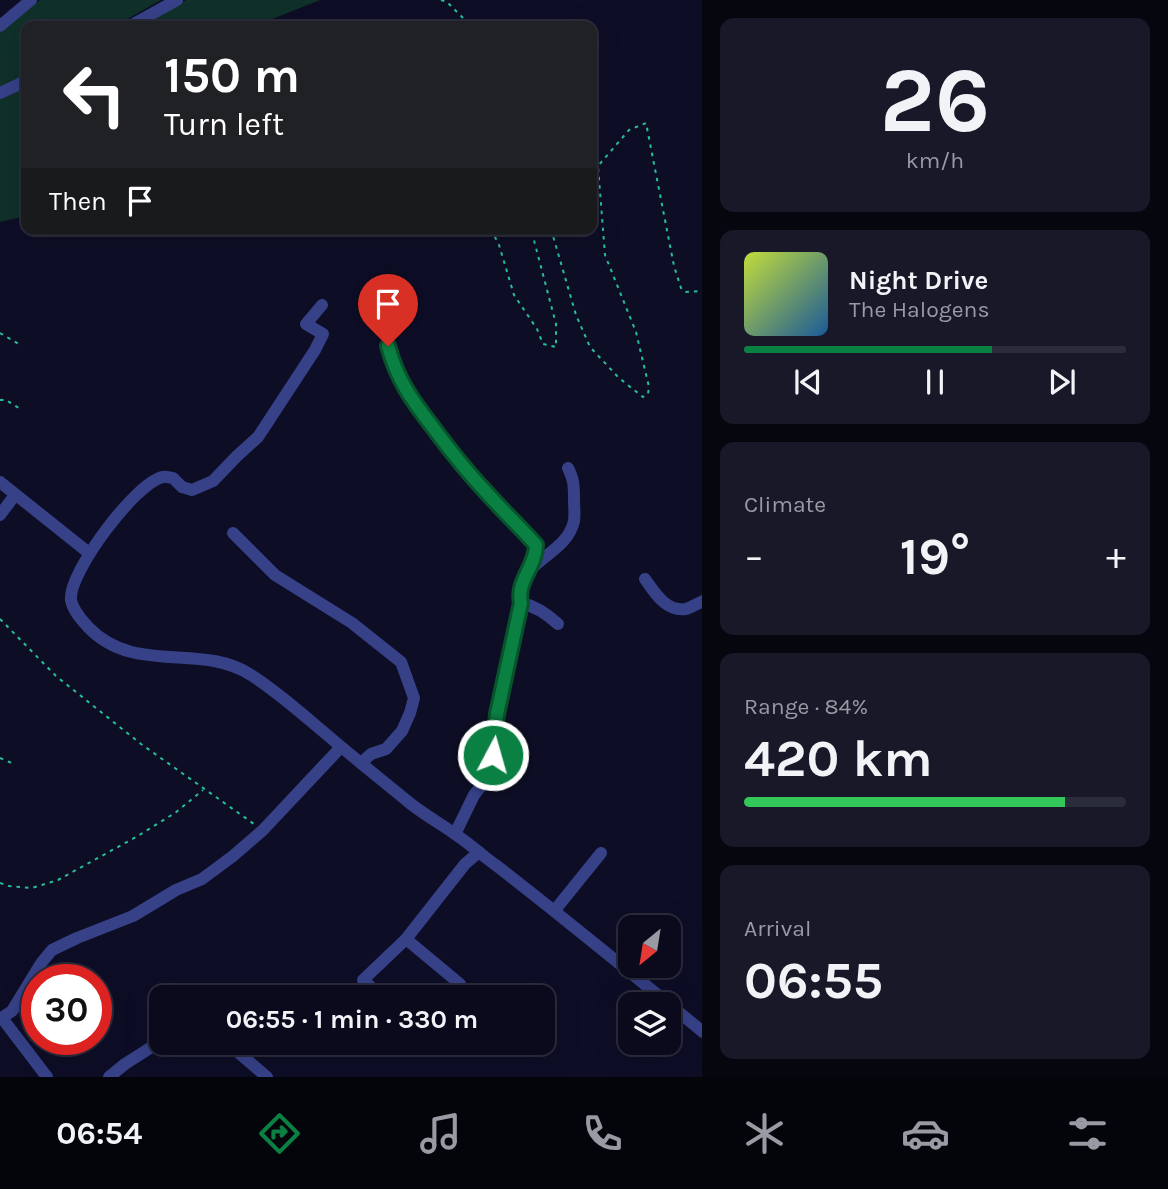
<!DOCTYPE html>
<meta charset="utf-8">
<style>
body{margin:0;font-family:Karla,sans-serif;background:#181829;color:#f1f3f6;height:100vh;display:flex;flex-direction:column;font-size:26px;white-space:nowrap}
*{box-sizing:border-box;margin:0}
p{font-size:23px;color:#999aa3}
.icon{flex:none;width:38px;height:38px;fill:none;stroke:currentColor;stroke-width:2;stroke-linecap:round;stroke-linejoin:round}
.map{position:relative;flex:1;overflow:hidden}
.sheet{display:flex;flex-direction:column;gap:18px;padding:18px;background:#06060f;width:466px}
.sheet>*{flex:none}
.guide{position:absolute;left:21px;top:21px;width:576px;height:214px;border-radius:14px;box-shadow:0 7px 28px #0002,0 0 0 2px #2a2b3b;background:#202124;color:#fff;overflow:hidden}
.needle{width:46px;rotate:210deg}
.controls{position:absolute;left:618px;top:915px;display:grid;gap:14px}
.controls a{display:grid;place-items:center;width:63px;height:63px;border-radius:14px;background:#0a0a1c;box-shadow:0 7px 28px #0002,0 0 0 2px #2a2b3b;font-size:35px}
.speed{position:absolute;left:21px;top:964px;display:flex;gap:14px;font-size:35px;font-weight:700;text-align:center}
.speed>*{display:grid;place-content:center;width:91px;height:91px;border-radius:50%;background:#0a0a1c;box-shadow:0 7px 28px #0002,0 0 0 2px #2a2b3b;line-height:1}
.speed .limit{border:10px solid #d22;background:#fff;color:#111}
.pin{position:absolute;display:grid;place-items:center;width:60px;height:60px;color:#fff;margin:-72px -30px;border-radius:50% 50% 50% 0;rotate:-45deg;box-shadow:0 0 7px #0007}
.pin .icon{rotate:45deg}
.me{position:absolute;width:77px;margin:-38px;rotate:6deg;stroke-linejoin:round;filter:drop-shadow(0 0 5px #0008)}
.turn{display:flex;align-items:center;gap:24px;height:147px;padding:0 28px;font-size:32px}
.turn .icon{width:91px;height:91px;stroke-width:2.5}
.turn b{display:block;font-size:49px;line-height:60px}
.then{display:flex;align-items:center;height:66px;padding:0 28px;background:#0003;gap:14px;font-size:26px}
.big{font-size:52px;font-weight:700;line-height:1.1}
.sheet .card{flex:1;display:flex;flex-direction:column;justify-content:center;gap:10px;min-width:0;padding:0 24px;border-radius:14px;background:#181829}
.sheet .dial{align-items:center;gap:0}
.dial b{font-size:91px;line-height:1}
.song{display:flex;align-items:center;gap:21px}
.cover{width:84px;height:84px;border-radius:10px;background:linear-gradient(135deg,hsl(70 70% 55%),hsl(210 70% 35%))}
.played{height:7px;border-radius:4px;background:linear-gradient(90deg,#0b8043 65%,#2a2b3b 65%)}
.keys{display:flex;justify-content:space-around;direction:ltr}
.heat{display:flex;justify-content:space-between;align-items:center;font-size:38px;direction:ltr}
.charge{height:10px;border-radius:5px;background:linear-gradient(90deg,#34c759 84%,#2a2b3b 0)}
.trip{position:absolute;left:149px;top:985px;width:406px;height:70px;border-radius:14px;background:#0a0a1c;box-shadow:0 7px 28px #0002,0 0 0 2px #2a2b3b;font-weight:700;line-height:70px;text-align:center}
.tab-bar{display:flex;height:112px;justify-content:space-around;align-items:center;background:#04040b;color:#999aa3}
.tab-bar .icon{width:49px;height:49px}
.tab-bar .active{color:#0b8043}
.tab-bar b{font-size:32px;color:#f1f3f6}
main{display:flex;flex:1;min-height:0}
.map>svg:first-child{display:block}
.green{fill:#10302a}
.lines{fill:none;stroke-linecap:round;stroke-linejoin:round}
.path{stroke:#28be9a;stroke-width:2;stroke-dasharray:3.5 5;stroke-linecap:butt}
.minor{stroke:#364188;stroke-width:12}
.route-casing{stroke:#07532c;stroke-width:18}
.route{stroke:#0b8043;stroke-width:12}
</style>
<main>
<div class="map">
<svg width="703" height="1077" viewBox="0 0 703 1077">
<rect width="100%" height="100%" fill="#0d0e26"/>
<g class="green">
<path d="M40,0H161L115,26H26V76L0,87V32Z"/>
<path d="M186,0H320L255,26H140Z"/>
<path d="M26,87V155L19,160L26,170V216L0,222V99Z"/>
</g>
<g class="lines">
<g class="path">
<path d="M441,0L447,2L471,26"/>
<path d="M592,157L597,165"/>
<path d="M491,229L499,245L514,295L537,329L543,344L556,347V324L531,229"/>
<path d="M551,229L576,315L590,347L619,378L643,397L648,394L649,387L636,332L605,255L598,166L629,130L646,123L674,266L681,288L685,292L703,291"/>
<path d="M0,333L19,344"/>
<path d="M0,400H6L22,410"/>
<path d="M0,619L56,676L141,744L254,824"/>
<path d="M0,758L14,764"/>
<path d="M0,883L9,886L32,888L58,880L136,837L175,813L203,790"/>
</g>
<g class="minor">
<path d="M0,26L31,0"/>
<path d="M130,26L177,0"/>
<path d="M0,93L26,81"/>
<path d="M322,305L306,324L323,334L315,350L258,437L237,456L213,481L192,490L182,487L173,478C170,478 166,476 163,477C136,482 68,573 71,600C73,611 82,620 88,627C135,676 201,642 251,675C278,692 302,714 326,734C354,758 383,781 411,804C425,815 441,824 455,834C470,844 483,856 497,866C567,920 635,976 703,1032"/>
<path d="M388,346C397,379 411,399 432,426C449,449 467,472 487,493C503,511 520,527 536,545V551L532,566"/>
<path d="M0,482L89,553"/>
<path d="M0,515L15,495"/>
<path d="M233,533L275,575L352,623L401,662L414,698L410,713L402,731L386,749L371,754L361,763"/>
<path d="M645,579C655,593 666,612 686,609C691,608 698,603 703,601"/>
<path d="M521,603C536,606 547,614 558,624"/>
<path d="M455,834L474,795L481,786L493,755L497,714L521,603C512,561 566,558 574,521C575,514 574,506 574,499C574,486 574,480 568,468"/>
<path d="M555,910L601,853"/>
<path d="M460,984L406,939L465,864L479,852"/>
<path d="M383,998L363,980L406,939"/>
<path d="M2,1018L47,1077"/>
<path d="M0,1019L12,1011L42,962L52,950L77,938L133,916L176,890L202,879L233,856L263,830L341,747"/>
<path d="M224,1043L233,1048L267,1077"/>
<path d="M109,1077L125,1064L161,1041"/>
</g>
</g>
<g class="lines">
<g class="route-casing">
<path id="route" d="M388,346C397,379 411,399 432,426C449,449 467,472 487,493C503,511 520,527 536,545C536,567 516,581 521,603L497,714L493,755"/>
</g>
<use href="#route" class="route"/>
</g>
</svg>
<div class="controls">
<a><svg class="needle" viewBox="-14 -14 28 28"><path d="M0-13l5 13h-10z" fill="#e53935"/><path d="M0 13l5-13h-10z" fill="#999aa3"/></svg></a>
<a><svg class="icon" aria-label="layers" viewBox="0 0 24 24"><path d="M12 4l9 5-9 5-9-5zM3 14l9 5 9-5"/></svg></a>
</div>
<div class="speed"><div class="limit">30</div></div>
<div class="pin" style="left:388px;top:346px;background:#d93025"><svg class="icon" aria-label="arrive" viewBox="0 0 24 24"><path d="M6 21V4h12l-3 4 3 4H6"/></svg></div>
<svg class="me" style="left:493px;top:755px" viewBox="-20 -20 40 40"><circle r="17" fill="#0b8043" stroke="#fff" stroke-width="3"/><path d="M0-11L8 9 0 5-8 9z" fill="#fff"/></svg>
<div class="trip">06:55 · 1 min · 330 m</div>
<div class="guide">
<div class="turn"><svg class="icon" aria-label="left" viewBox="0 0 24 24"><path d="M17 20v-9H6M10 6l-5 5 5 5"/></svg><div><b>150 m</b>Turn left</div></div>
<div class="then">Then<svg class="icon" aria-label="arrive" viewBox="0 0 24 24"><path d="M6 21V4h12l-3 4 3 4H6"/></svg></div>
</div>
</div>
<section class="sheet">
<div class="card dial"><b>26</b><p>km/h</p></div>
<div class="card">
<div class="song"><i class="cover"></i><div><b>Night Drive</b><p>The Halogens</p></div></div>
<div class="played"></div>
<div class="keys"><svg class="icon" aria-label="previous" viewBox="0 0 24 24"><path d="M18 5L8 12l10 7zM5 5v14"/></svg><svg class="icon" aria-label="pause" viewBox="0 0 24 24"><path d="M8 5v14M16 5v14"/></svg><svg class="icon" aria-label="next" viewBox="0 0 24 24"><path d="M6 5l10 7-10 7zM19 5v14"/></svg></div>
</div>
<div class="card"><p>Climate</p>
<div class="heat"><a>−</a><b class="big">19°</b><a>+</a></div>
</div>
<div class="card"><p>Range · 84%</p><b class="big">420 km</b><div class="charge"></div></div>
<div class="card"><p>Arrival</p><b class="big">06:55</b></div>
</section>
</main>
<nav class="tab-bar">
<b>06:54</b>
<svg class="icon active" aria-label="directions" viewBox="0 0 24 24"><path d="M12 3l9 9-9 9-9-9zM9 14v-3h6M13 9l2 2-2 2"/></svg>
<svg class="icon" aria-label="music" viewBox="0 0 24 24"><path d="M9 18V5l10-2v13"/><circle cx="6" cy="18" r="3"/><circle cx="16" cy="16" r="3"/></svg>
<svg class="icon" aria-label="phone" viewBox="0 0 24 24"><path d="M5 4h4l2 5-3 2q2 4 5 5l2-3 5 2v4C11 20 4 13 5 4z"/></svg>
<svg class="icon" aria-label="climate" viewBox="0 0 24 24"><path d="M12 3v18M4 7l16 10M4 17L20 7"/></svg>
<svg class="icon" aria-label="car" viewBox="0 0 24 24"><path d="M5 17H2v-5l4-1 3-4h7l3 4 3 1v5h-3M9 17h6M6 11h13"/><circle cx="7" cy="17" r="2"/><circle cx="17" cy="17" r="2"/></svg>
<svg class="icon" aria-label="filters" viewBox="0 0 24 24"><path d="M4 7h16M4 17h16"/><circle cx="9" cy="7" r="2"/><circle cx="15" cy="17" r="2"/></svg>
</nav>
